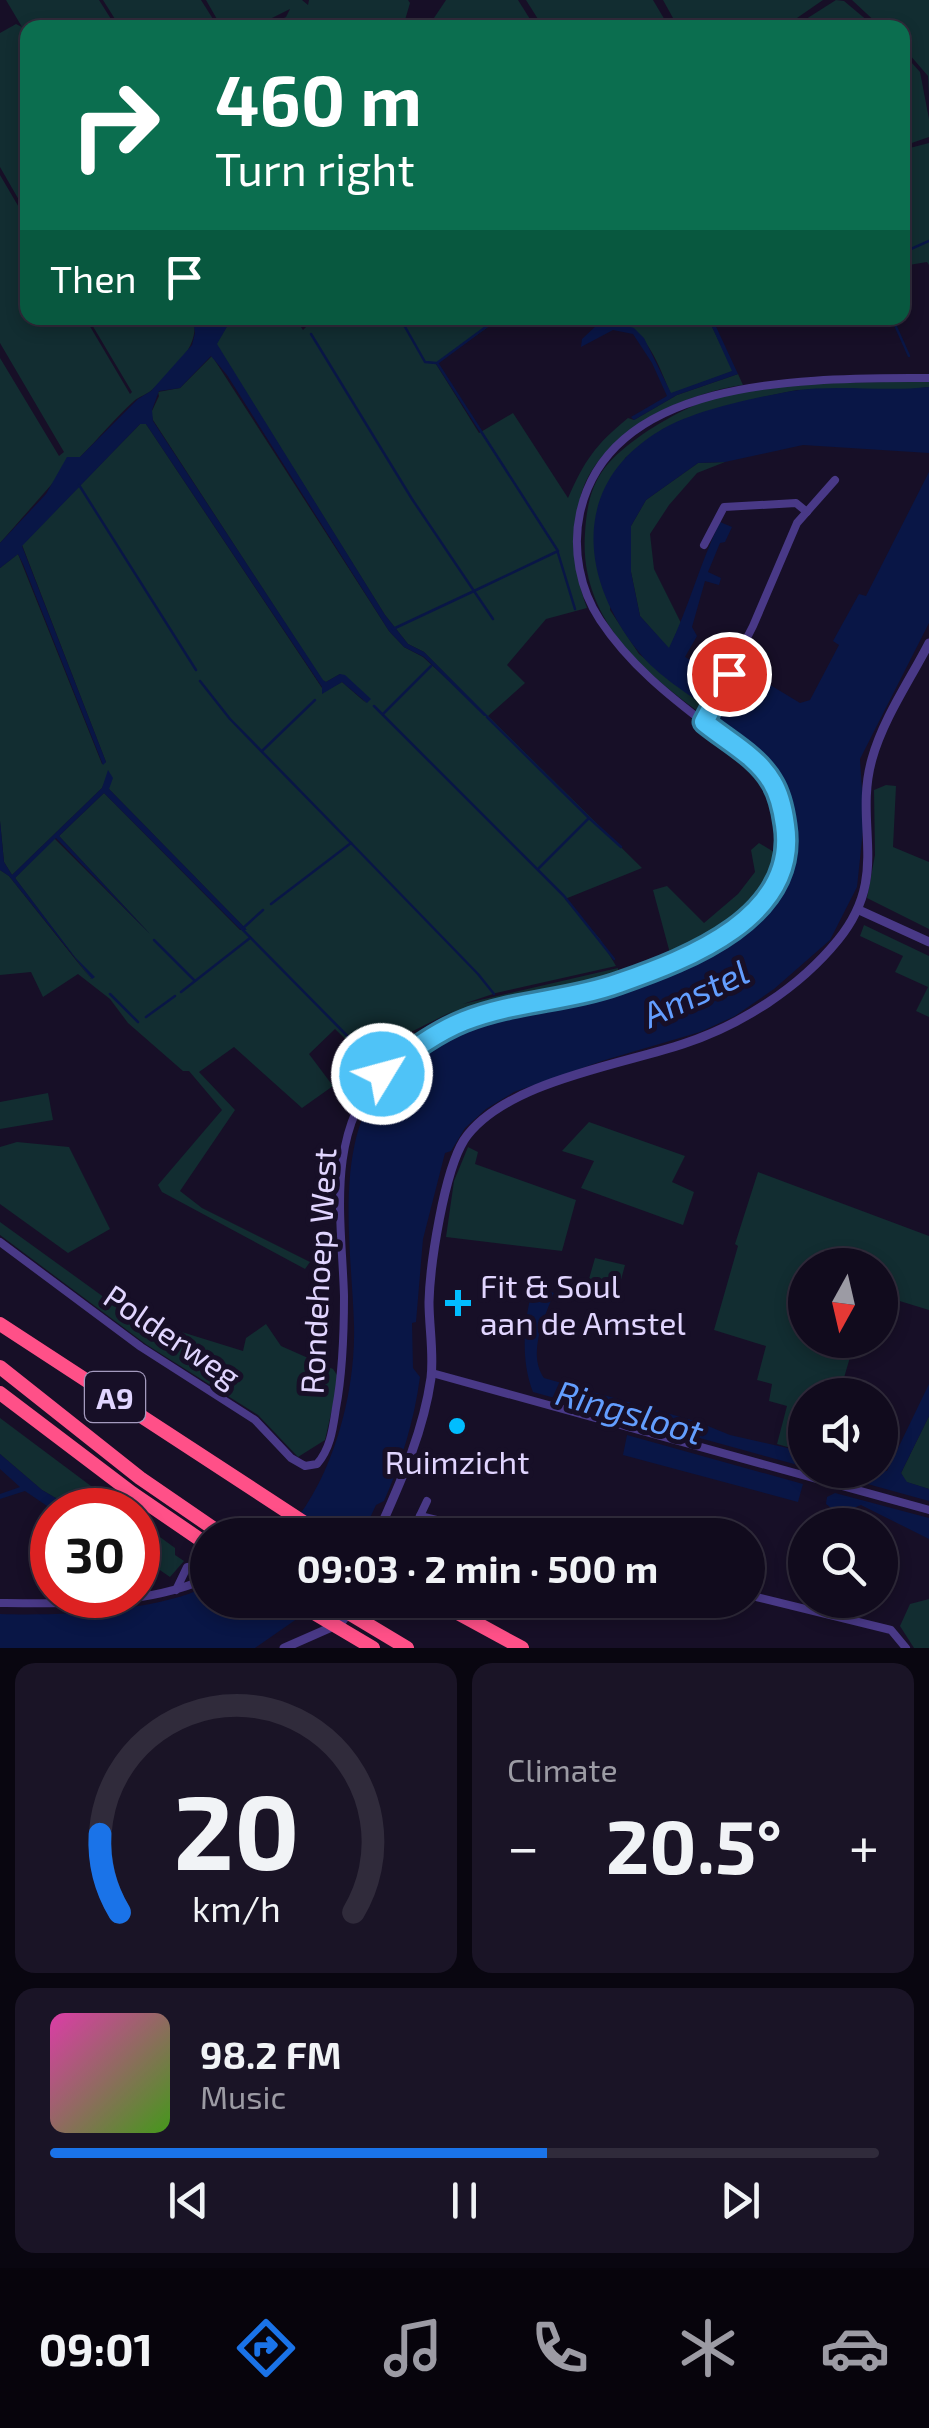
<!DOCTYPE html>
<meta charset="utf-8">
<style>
body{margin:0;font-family:"Exo 2",sans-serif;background:#1a1426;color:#f1f3f6;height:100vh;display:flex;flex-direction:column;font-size:38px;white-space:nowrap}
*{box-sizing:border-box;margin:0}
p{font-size:32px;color:#9c9ba4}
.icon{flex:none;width:55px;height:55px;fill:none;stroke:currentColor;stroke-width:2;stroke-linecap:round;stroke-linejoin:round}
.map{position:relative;height:1648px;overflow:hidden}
.panel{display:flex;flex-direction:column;gap:15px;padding:15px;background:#090610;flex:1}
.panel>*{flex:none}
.guide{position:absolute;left:20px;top:20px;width:890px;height:305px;border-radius:20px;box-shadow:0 5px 15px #0003,0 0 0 2px #302b3b;background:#0b6e4f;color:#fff;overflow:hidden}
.needle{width:65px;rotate:188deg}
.tools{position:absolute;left:788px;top:1248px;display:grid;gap:20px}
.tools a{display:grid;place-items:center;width:110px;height:110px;border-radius:50%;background:#110b1d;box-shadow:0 5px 15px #0003,0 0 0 2px #302b3b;font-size:50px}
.speed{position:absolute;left:30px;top:1488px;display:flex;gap:20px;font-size:50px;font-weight:700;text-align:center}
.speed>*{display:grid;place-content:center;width:130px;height:130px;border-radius:50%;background:#110b1d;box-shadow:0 5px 15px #0003,0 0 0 2px #302b3b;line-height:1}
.speed .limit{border:15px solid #d22;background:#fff;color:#111}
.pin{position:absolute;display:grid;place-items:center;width:85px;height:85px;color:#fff;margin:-42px;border:5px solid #fff;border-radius:50%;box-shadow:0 2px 10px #0007}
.me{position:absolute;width:110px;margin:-55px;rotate:53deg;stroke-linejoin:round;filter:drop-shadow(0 0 8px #0008)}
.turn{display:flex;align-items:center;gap:35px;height:210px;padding:0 30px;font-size:45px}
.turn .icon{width:130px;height:130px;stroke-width:2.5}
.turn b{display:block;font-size:70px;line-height:85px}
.then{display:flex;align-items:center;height:95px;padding:0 30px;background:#0003;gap:20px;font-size:38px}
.big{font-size:75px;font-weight:700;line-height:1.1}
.panel .tile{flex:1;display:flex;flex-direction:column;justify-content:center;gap:15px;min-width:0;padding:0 35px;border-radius:20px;background:#1a1426}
.panel .dial{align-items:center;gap:0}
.dial svg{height:260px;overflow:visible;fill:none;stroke:#302b3b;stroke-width:7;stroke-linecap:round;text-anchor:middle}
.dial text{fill:#f1f3f6;stroke:none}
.song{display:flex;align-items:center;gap:30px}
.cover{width:120px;height:120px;border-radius:15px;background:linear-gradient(135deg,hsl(320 70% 55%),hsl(100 70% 35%))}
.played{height:10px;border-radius:5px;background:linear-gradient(90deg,#1a73e8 60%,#302b3b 60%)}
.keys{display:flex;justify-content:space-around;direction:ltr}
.heat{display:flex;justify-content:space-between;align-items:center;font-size:55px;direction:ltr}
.panel .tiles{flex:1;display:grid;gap:15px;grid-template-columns:1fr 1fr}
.tile:last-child{grid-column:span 2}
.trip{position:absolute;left:190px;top:1518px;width:575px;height:100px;border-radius:50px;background:#110b1d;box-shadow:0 5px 15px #0003,0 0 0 2px #302b3b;font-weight:700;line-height:100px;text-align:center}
.tabs{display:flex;height:160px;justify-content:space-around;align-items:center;background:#07040c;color:#9c9ba4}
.tabs .icon{width:70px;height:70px}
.tabs .selected{color:#1a73e8}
.tabs b{font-size:45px;color:#f1f3f6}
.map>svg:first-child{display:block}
.green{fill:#122d31}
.water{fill:#091646}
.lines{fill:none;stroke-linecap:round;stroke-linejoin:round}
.stream{stroke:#091646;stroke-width:2.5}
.minor{stroke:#493987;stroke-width:8}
.tertiary{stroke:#493987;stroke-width:9}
.motorway{stroke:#ff5088;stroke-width:14}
.motorway-bridge{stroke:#ff5088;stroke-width:14}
.route-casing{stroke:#337fa1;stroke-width:25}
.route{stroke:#4fc3f7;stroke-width:18}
.poi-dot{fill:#01bdff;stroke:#170f27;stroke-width:4}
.labels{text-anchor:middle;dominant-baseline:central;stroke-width:10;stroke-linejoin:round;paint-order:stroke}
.shield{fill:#170f27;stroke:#a49abe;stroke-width:2.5}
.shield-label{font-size:30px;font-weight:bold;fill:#e1d5ff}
.street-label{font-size:32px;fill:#e1d5ff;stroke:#170f27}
.poi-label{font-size:32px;fill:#e1d5ff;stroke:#170f27;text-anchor:start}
.water-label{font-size:35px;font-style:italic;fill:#639eff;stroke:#170f27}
</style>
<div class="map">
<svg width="929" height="1648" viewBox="0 0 929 1648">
<rect width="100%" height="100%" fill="#170f27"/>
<g class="green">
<path d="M6,0H99L116,27L28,28L27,214L0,167V33L16,24L22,27Z"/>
<path d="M103,0H201L218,27H120Z"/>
<path d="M206,0H302L308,5L309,0H408L410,3L403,27H265L286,17L290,9L254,27L222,28Z"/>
<path d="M446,0H518L535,27L432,28L430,24Z"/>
<path d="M526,0H653L669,27H543Z"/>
<path d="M663,0H823L784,27H678Z"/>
<path d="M836,0L844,1L875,27L792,28Z"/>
<path d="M852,0H929V95L928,76L903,47L902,28L881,27Z"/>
<path d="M902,52L920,72L929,119V137L903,146Z"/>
<path d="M929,143V265L927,262L903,266L902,150Z"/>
<path d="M0,175L27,221L28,318H85L130,394L132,392L88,318H193C202,344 172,372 153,389C148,394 138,397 134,401C116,417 98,439 80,457L73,460L0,543V358L59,456L64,452L0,343Z"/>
<path d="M232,318H295L303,330L310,323L306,318H493L495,322L436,364L479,433L513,413L568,498C585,460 595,445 628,418L634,420L677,395L738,374L743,385C685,393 608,429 584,486C577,502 578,522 577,540C577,564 578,585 587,608L546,619L507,665L525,683L488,716L642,868L565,899L600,939L616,966L496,993L463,1004L618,968L619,977C561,991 499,999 445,1025C414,1039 388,1063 363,1085L359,1082L374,1068L371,1063L406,1038L455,1010L409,1033L368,1061L335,1029L309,1054L333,1086L302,1108L234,1047L199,1072L235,1110L180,1191L202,1208L310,1262L305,1269L162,1192L158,1185L222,1110L189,1071H183L128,1023L110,999L78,974L43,997L31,972L0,975V870L9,876L91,979L15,878L54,838L150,934L59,836L104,793L240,930L246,929L109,789L106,779L102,788L12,875L4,862L0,821V568L18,554L102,764L106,762L22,545L140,424H146L322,688V693L342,682L366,703L340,674L326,682L323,681L153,420L151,413L159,396L158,392L180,388L212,356L389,631L404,647L423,657L487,716L424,652L408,644L385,615L216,344Z"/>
<path d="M604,318H708L733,371L671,394C660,370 651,338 626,326C618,321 612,324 604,318Z"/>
<path d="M929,381V387L912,389L797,390L754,399L663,429L625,458L610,610L639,654L707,708L702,714C640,670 579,616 585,533C588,482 602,463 643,434C670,416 707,396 739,391C801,381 867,383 929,381Z"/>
<path d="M725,462L697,473L669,505L650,534L654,569L681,623L669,649L640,616L631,572V526L646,500L698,463Z"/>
<path d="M886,785L896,786L893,847L929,862V929L867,898L875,855L874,790Z"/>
<path d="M759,843L774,852L779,865C760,915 717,936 671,957L653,890L667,886L704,923L738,894L755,872L751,850Z"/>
<path d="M864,925L929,956V1017L916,1011L928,987L895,972L903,956L860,936Z"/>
<path d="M48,1093L53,1120L0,1129V1102Z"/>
<path d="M589,1122L685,1156L672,1182L694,1192L683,1225L581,1188L594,1161L562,1151Z"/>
<path d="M17,1142L69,1147L110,1229L68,1253L0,1204V1147Z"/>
<path d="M468,1147L478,1152L475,1164L576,1200L562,1251L446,1237L454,1181Z"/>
<path d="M758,1172L929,1236V1310L880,1295V1265H805V1340H855L839,1395H805V1452L777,1444L787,1406L769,1401L772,1384L757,1380L766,1346L714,1330L738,1246L735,1244Z"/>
<path d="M0,1222L130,1316L243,1351L246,1338L266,1324L281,1346L333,1369L339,1378L325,1440L298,1457L258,1415L147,1345L0,1235Z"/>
<path d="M595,1258L625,1265L615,1302L585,1293Z"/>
<path d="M929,1416V1489L906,1482L901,1473Z"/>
<path d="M0,1418L123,1510H76L42,1490L0,1454Z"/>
<path d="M138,1521L175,1548V1555L184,1561L170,1577L138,1555Z"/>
<path d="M929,1599V1648H914L900,1626L910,1604Z"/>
</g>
<g class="water">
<path d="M193,318L205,322L208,318H232L217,344L385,615L408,644L424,652L488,716H484L424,657L404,647L389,631L227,375L211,356L180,388L159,391L152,410L153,421L323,680L326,682L340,674L345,675L371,699L367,703L342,682L322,694V687L146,424H140L22,546L106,762L103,765L23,564L18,554L0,568V543L46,494L67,457H80L138,399L151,391L192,345L195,333Z"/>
<path d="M597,318L634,328L644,338L671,393L732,371L708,318H712L738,374L677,395L634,420L631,417L667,396L652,363L633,334L613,330L581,347L582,339L597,325Z"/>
<path d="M929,387V453L803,445L725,462L698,463L646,500L631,526V572L640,616L669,648C689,607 700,563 720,522L732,527L725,542L720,543L708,572L721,578L719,585L705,581L692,627L697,636L685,657L716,674L721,661L728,666L714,700L719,704L740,671L752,674L800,703L810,700L839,645L833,641L859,594L866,596L929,472V623L860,759L864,821L857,887L830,940L774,989L735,1016L700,1032L605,1060L514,1092L486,1109L465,1128L451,1151L445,1153L423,1239L416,1322L412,1323L413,1368L420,1377C414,1421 402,1460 384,1501L376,1505L362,1535H283C332,1484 356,1394 354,1325C352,1251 331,1135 388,1077C406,1058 453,1030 479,1023C520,1012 563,1008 604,996C634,988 660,975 688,962C741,937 794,905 795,839C795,779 761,752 716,720L714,714C689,693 658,677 638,651C579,577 571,483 661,430C695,410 753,398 792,391C836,384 884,392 929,387Z"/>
<path d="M108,770L113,778L109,789L247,930H241L104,793L59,836L150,934L56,838L15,878L75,957L95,977L92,979L9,876L0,870V821L4,862L12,875L102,788Z"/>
<path d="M533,1286L554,1293C544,1318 527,1354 544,1378L698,1422L730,1435L805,1452V1467L533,1392C520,1358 524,1321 533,1286Z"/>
<path d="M929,1384V1416L901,1473L907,1482L929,1489V1501L817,1470L887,1471Z"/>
<path d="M627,1435L803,1484L798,1502L623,1455Z"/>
<path d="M0,1454L42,1490L76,1510H53L25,1491L0,1499V1494L20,1487L0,1469Z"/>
<path d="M835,1493L929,1518V1539L861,1505L839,1514L826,1504L827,1497Z"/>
<path d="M207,1586L208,1600H314L301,1616L255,1648H0V1614C58,1616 156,1612 207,1586Z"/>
</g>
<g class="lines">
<g class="stream">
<path d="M24,33L28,39"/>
<path d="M902,253L929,241"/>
<path d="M400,318L425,362L436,363"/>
<path d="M492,318L494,321L437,363L558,551L474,591L493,619"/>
<path d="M892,318L909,356"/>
<path d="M311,334L412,499L474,591L393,629"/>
<path d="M79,485L196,670"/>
<path d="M558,553L575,609"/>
<path d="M200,681L230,719L351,843"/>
<path d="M374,706L564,896L614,959"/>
<path d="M383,714L431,666"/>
<path d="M487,717L589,818"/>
<path d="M262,751L315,700"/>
<path d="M539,868L589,818L621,847"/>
<path d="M271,904L351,843L478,974L494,994"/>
<path d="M263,910L242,929L371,1060"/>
<path d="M154,940L194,980"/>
<path d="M181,992L250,938"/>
<path d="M110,994L138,1022"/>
<path d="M146,1017L175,996"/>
</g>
<g class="minor">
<path d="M704,545L724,507L796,503L807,512"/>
<path d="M704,722L753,626L797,523L835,480"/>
<path d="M0,1242L141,1347L255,1420L291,1458L305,1466L317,1464C331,1448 333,1427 336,1408C343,1371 344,1334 344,1296C342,1223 325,1132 381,1074C402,1053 433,1034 460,1022C508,1002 561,998 611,985C667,971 764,927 783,868C792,840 787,802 769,778C753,756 731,743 710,727C669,696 629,664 600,620C580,590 572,549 580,513C611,372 818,379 929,378"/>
<path d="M432,1373L929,1510"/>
<path d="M420,1516L499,1535"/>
<path d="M411,1535L427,1501"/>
<path d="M176,1590L187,1567L199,1566L208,1572"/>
<path d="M748,1595L891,1630L906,1648"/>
<path d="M0,1603C68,1604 144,1606 208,1578"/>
</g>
<g class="tertiary">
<path d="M859,910L929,942"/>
<path d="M377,1535C400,1483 423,1434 431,1378C434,1353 429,1327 429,1302C430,1264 444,1172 464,1140C503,1082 620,1065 683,1044C741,1025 799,988 838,940C891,875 853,826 872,759C883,719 910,680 929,643"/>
<path d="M284,1648L341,1623L357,1600"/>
</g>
<g class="motorway">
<path d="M0,1324L323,1535"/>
<path d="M0,1367L140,1478L223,1535"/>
<path d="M0,1393L132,1493L208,1545"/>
<path d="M434,1600L522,1648"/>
</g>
<g class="motorway-bridge">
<path d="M292,1600L373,1648"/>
<path d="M327,1600L407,1648"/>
</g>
</g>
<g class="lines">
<g class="route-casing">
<path id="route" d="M382,1074C406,1054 434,1033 464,1021C514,1001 569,1001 619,983C688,959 799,917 785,825C783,810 780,795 772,782C757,756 727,741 704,722L729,674"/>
</g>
<use href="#route" class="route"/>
</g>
<g class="poi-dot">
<path d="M453 1288h10v10h10v10h-10v10h-10v-10h-10v-10h10z"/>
<circle cx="457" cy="1426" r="10"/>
</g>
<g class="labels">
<rect class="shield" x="85" y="1372" width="60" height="50" rx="8"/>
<g class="shield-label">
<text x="115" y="1397">A9</text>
</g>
<g class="street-label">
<text transform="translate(317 1271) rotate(-87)">Rondehoep West</text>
<text transform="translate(173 1335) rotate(34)">Polderweg</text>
</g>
<g class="poi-label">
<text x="480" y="1285">Fit &amp; Soul<tspan x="480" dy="37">aan de Amstel</tspan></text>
<text x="457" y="1461" text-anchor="middle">Ruimzicht</text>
</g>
<g class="water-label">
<text transform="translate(695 992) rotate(-25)">Amstel</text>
<text transform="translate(630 1411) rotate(16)">Ringsloot</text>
</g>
</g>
</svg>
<div class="tools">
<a><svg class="needle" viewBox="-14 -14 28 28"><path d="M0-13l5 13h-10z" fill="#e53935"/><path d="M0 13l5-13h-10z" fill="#9c9ba4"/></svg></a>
<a><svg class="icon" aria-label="sound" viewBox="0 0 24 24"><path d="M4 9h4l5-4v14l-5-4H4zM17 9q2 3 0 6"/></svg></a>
<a><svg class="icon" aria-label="search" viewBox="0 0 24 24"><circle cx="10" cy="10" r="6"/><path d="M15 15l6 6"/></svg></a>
</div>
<div class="speed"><div class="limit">30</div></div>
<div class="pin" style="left:729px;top:674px;background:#d93025"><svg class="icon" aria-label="arrive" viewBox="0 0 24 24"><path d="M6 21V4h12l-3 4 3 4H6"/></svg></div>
<svg class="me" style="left:382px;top:1074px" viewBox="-20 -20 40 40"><circle r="17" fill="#4fc3f7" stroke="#fff" stroke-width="3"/><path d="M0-11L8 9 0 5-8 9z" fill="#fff"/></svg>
<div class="trip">09:03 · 2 min · 500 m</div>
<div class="guide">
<div class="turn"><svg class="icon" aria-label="right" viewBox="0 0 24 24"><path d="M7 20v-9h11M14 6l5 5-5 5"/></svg><div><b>460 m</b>Turn right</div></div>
<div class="then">Then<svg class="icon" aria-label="arrive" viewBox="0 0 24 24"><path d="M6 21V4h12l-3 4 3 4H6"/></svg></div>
</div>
</div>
<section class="panel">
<div class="tiles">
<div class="tile dial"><svg viewBox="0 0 100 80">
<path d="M14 69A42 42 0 1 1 86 69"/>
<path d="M14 69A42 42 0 0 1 8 45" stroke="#1a73e8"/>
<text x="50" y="56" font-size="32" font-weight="700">20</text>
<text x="50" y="72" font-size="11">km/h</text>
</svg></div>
<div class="tile"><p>Climate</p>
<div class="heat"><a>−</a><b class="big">20.5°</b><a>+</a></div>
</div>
<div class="tile">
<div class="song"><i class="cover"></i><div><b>98.2 FM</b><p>Music</p></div></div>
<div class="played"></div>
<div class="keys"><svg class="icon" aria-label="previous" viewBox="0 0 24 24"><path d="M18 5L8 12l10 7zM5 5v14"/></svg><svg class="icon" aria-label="pause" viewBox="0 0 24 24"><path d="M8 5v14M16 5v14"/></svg><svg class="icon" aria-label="next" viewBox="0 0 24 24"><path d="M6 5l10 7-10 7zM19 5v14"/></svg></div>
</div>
</div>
</section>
<nav class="tabs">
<b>09:01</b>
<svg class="icon selected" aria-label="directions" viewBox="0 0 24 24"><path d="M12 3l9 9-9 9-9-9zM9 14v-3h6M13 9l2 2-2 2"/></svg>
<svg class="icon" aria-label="music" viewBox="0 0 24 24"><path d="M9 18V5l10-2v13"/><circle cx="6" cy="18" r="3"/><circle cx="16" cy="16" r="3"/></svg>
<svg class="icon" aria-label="phone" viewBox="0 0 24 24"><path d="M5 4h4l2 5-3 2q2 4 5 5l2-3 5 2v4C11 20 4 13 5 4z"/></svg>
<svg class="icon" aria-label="climate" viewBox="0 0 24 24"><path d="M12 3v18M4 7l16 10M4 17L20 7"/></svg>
<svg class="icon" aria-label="car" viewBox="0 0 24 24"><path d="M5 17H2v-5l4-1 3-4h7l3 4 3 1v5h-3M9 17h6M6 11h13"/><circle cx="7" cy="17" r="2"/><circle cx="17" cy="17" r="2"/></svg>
</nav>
